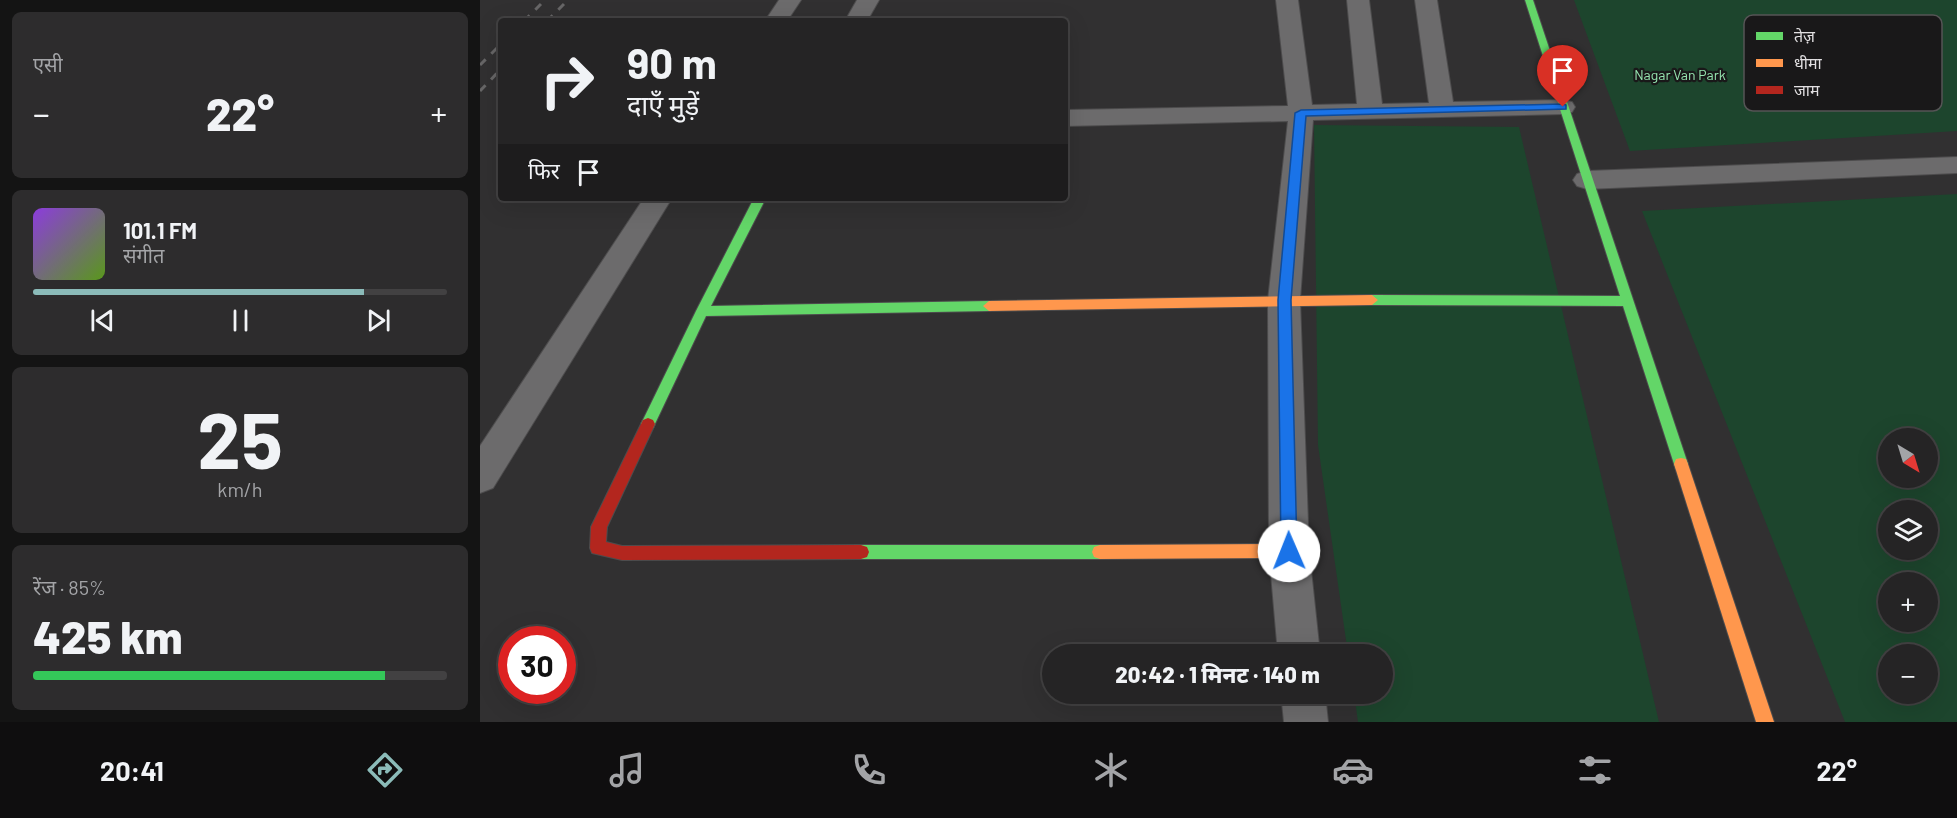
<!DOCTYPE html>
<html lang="hi">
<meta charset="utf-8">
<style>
body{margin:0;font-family:Barlow,"Noto Sans Devanagari",sans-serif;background:#2d2c2d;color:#f1f3f6;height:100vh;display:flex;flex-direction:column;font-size:22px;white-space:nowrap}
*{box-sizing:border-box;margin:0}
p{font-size:20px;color:#a3a4a7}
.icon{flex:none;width:33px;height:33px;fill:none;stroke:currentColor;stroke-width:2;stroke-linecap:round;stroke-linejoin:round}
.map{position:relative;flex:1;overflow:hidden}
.side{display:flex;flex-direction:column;gap:12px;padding:12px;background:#141414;width:480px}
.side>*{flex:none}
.banner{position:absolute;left:18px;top:18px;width:570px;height:183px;border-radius:6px;box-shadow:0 6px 24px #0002,0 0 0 2px #424142;background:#252425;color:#f1f3f6;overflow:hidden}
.needle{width:39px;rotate:142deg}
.tools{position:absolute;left:1398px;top:428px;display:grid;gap:12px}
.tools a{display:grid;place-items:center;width:60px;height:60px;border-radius:50%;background:#252425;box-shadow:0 6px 24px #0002,0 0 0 2px #424142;font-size:30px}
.speed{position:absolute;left:18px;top:626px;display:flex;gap:12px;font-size:30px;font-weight:700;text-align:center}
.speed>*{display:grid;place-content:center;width:78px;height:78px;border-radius:50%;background:#252425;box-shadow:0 6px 24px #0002,0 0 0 2px #424142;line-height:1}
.speed .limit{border:9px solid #d22;background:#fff;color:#111}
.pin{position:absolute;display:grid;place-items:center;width:51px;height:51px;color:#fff;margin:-62px -26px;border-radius:50% 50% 50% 0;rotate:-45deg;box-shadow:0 0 6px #0007}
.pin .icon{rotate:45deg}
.me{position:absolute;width:66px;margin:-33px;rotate:359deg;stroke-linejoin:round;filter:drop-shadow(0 0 4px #0008)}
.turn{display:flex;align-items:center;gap:21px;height:126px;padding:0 30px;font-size:27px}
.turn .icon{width:78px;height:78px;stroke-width:2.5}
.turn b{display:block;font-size:42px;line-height:51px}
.then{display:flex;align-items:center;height:57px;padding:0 30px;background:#0003;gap:12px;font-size:22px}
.big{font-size:45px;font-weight:800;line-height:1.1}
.side .widget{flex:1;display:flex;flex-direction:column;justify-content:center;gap:9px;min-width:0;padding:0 21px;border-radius:9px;background:#2d2c2d}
.side .dial{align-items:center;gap:0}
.dial b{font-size:78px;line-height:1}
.song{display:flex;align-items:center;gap:18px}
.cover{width:72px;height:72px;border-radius:9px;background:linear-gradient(135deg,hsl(270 70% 55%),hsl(90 70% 35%))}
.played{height:6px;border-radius:3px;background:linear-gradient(90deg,#8bbbb9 80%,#424142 80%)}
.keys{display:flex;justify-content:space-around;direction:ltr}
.heat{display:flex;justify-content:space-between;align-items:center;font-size:33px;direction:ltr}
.charge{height:9px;border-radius:4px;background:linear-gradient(90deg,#34c759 85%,#424142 0)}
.trip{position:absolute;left:562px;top:644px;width:351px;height:60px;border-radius:30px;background:#252425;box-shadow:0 6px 24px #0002,0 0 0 2px #424142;font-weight:800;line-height:60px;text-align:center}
.dock{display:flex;height:96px;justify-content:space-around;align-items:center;background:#0f0e0f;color:#a3a4a7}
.dock .icon{width:42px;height:42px}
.dock .selected{color:#8bbbb9}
.dock b{font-size:27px;color:#f1f3f6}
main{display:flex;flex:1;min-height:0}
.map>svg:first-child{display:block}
.green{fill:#1d452d;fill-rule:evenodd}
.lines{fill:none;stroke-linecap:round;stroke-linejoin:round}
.street-casing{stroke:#4d4c4d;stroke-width:2}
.fast-casing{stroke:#4d4c4d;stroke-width:2}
.slow-casing{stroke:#4d4c4d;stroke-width:2}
.jam-casing{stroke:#4d4c4d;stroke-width:2}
.street{fill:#6c6b6c;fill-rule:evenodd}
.fast{fill:#63d668;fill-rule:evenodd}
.slow{fill:#ff974d;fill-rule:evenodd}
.jam{fill:#b3261e;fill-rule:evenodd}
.rail{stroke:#676667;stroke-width:3;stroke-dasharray:8 8;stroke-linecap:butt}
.route{fill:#1a73e8;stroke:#114b97;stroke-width:1.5}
.labels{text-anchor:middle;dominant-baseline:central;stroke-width:4.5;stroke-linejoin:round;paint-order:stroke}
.far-park-label{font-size:14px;fill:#96e5b0;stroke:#191819}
.key{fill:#191819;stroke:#555455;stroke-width:1.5}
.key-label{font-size:16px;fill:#e1dfe1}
</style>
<main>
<section class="side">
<div class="widget"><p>एसी</p>
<div class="heat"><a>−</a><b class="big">22°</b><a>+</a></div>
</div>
<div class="widget">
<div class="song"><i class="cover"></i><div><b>101.1 FM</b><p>संगीत</p></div></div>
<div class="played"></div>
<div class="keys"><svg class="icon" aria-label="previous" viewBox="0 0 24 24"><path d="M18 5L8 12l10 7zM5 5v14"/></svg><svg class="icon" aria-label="pause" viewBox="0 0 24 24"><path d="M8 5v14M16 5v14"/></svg><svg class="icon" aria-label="next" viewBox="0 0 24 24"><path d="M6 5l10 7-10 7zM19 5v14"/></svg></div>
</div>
<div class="widget dial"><b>25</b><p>km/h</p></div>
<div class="widget"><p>रेंज · 85%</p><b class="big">425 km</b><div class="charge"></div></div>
</section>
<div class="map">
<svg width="1477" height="722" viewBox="0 0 1477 722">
<rect width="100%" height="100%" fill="#313031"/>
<g class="green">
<path d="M1094,0H1477V131L1150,151Z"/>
<path d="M834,125L1039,127L1179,722H878L874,693H903V654H868L838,445Z"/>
<path d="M1477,194V722H1365L1162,211ZM1408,438H1448V477H1408ZM1408,510H1448V549H1408ZM1408,582H1448V621H1408ZM1408,654H1448V693H1408Z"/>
</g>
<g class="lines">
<g class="street-casing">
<g id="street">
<path d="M299,0H321L307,21H285Z"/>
<path d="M377,0H399L387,21H365Z"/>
<path d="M796,0H818L832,105L877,104L867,0H889L902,104L949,103L935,0H957L973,102L1083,100L1092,102L1095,107L1092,112L1083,114L833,120L820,300L829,551L840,654H798L789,551L788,300L808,121L585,126V110L808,106Z"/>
<path d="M1477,157V173L1107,189L1097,186L1093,180L1097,174L1107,171Z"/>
<path d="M164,198H192L13,488L0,493V446Z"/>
<path d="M801,693H845L848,722H804Z"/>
</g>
</g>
<g class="fast-casing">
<g id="fast">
<path d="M1045,0H1053L1208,464L1206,469L1201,470L1196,469L1194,464L1143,306L892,305L886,300L892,295L1140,296Z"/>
<path d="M274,198H286L231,306L509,301L515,306L509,311L226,316L173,428L168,430L163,428L161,424L216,311Z"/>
<path d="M381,545H620L626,547L628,552L626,557L620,559H381L375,557L373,552L375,547Z"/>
</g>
</g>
<g class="slow-casing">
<g id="slow">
<path d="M892,295L898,300L892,305L509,311L503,306L509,301Z"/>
<path d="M1201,458L1206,459L1208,464L1294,722H1276L1194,464L1196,459Z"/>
<path d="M809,544L815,546L817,551L815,556L809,558L620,559L614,557L612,552L614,547L620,545Z"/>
</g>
</g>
<g class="jam-casing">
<path id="jam" d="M168,418L173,420L175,424L127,527L126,542L142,546L381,545L387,547L389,552L387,557L381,559L142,560L112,553L110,548L111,527L163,420Z"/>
</g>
<use href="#street" class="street"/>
<use href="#fast" class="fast"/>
<use href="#slow" class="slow"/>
<use href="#jam" class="jam"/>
<g class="rail">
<path d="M44,21L65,0"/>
<path d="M67,21L88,0"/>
<path d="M0,65L21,44"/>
<path d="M0,91L21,69"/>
</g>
</g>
<path class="route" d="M1083,104L1086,105V109L826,116L811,300L817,551L815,557L809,559L803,557L801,551L798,300L815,113L821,110Z"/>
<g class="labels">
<g class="far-park-label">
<text x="1200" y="74">Nagar Van Park</text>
</g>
</g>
<rect x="1264" y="15" width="198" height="96" rx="9" class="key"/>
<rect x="1276" y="32" width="27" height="8" fill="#63d668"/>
<rect x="1276" y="59" width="27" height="8" fill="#ff974d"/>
<rect x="1276" y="86" width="27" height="8" fill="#b3261e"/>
<g class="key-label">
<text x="1314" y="42">तेज़</text>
<text x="1314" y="69">धीमा</text>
<text x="1314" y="96">जाम</text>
</g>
</svg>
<div class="tools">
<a><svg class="needle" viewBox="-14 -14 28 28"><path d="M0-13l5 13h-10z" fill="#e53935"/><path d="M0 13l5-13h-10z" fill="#a3a4a7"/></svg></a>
<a><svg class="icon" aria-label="layers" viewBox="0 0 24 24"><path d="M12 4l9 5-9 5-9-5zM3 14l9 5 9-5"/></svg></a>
<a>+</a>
<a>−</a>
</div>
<div class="speed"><div class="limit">30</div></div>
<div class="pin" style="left:1083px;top:107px;background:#d93025"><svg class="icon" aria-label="arrive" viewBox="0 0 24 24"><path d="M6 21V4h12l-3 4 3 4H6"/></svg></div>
<svg class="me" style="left:809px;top:551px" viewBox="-20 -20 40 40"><circle r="19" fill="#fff"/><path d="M0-13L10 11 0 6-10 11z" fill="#1a73e8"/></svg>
<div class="trip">20:42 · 1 मिनट · 140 m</div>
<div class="banner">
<div class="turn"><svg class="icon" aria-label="right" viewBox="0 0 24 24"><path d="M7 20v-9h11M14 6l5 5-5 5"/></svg><div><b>90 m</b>दाएँ मुड़ें</div></div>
<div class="then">फिर<svg class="icon" aria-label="arrive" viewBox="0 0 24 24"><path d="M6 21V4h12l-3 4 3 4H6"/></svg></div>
</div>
</div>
</main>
<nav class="dock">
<b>20:41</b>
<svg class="icon selected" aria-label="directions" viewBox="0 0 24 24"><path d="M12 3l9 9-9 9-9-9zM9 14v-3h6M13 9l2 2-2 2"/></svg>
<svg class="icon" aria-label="music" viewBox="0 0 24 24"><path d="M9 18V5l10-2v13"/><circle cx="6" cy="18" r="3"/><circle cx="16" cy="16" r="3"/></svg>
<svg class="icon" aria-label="phone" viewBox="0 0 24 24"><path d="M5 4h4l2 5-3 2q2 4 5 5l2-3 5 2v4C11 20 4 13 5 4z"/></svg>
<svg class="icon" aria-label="climate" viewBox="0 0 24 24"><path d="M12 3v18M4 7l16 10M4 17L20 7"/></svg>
<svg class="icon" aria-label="car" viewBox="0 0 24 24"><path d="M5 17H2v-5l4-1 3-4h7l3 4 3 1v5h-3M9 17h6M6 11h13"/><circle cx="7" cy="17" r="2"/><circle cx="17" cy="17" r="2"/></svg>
<svg class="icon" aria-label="filters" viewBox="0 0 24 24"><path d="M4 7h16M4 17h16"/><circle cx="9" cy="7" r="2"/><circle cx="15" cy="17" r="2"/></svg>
<b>22°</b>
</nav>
